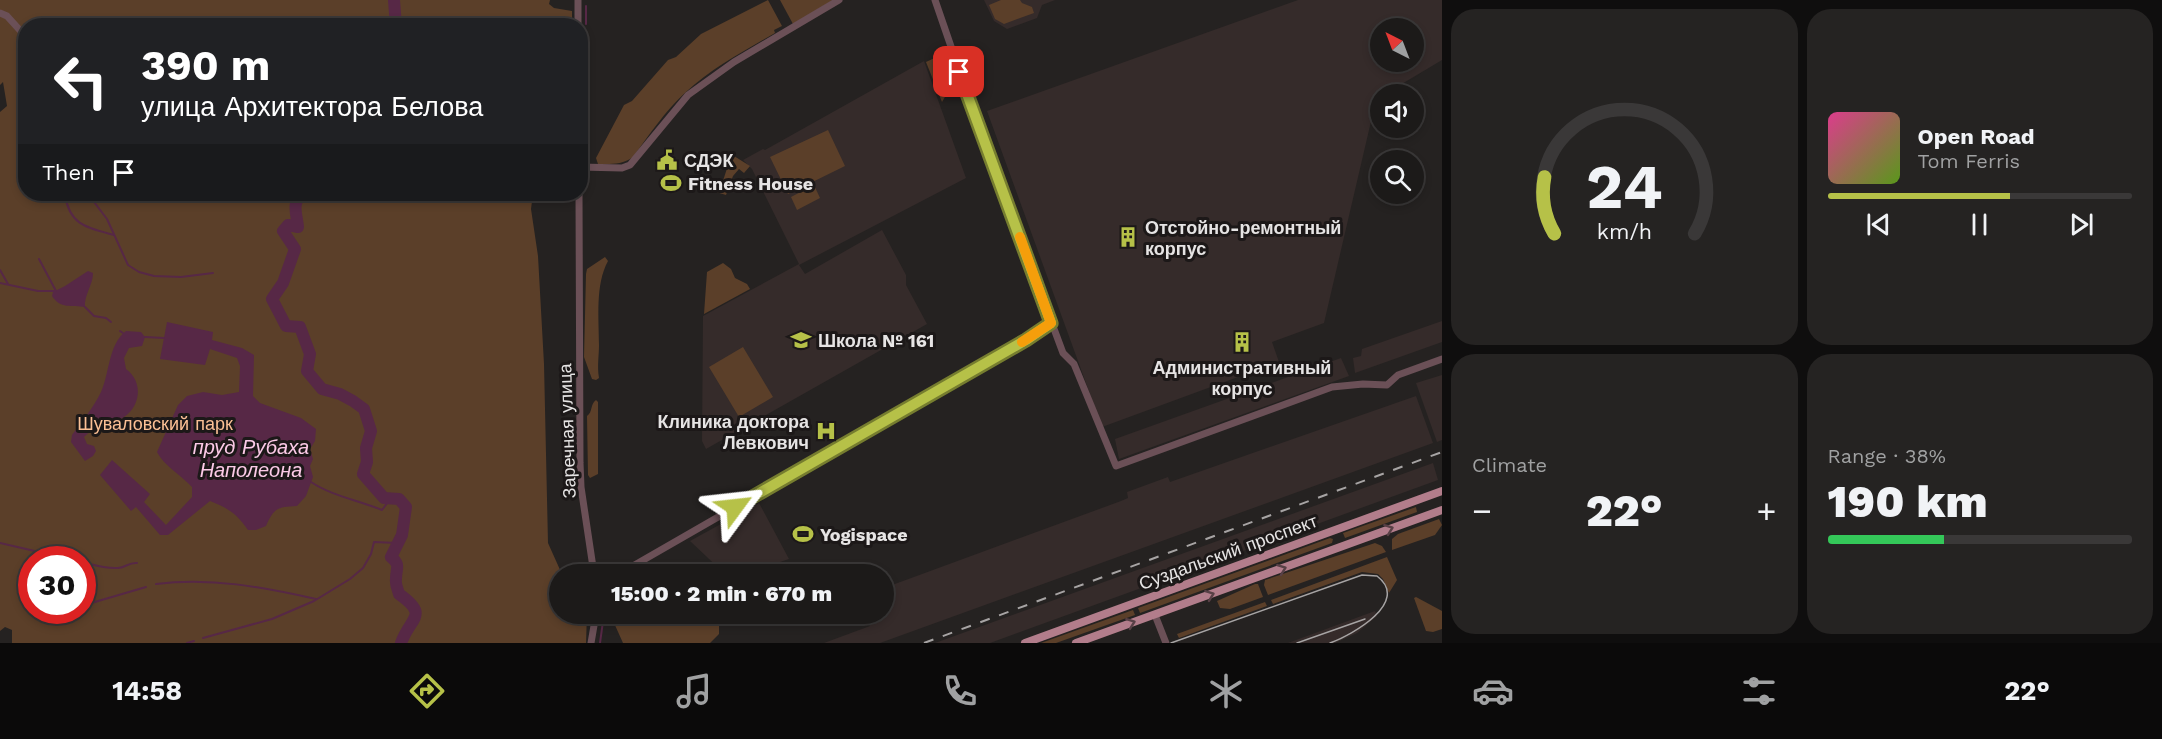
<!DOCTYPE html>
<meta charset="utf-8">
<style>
body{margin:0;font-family:"Work Sans",sans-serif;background:#252322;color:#f1f3f6;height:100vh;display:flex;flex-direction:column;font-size:22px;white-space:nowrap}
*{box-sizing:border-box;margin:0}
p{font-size:20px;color:#a0a1a2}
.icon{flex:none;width:33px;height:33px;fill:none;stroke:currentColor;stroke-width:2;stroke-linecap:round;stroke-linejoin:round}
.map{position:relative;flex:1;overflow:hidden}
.sheet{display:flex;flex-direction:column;gap:9px;padding:9px;background:#0f0e0e;width:720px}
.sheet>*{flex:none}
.banner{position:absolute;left:18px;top:18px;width:570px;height:183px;border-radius:24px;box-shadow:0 3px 9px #0003,0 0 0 2px #3a3838;background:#202124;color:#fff;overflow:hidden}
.needle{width:39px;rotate:318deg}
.fabs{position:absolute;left:1370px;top:18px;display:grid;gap:12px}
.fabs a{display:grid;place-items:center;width:54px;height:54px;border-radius:50%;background:#1c1a19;box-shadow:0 3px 9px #0003,0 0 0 2px #3a3838;font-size:30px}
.speed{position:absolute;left:18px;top:546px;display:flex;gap:12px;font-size:30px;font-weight:700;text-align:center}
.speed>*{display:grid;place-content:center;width:78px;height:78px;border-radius:50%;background:#1c1a19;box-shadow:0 3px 9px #0003,0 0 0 2px #3a3838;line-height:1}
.speed .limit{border:9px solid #d22;background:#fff;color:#111}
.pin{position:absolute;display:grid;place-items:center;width:51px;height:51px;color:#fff;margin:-26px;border-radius:12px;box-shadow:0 3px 9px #0006}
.me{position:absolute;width:66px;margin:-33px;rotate:60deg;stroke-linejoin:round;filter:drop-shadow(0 0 4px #0008)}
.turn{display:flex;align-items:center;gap:21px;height:126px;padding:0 24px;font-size:27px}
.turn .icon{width:78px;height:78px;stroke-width:2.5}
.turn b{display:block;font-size:42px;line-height:51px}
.then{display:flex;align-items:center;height:57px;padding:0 24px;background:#0003;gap:12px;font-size:22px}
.big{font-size:45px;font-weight:800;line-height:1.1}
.sheet .widget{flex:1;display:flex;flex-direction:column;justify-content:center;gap:9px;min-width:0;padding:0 21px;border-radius:24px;background:#252322}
.sheet .dial{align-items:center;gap:0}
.dial svg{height:156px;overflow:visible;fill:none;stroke:#3a3838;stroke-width:7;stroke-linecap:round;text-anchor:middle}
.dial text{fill:#f1f3f6;stroke:none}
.song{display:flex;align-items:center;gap:18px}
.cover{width:72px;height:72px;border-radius:9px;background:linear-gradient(135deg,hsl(330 70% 55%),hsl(90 70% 35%))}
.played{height:6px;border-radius:3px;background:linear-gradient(90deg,#b6c148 60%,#3a3838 60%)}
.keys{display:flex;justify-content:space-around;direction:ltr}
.heat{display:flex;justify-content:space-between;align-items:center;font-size:33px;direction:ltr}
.charge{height:9px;border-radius:4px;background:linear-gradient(90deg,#34c759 38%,#3a3838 0)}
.sheet .tiles{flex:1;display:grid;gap:9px;grid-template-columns:repeat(2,1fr)}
.trip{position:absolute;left:549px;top:564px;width:345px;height:60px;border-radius:30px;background:#1c1a19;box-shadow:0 3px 9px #0003,0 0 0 2px #3a3838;font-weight:800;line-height:60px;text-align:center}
.tab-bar{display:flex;height:96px;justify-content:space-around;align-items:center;background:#0b0a0a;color:#a0a1a2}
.tab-bar .icon{width:42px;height:42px}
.tab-bar .current{color:#b6c148}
.tab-bar b{font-size:27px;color:#f1f3f6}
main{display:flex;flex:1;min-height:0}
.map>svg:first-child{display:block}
.built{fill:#352b2a;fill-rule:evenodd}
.green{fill:#5b3f29;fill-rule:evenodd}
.water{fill:#572846}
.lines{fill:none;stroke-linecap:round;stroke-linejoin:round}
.stream{stroke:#572846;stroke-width:2}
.river{stroke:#572846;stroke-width:12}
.minor{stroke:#6b5057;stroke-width:7}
.major{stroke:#b27d8b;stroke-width:8}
.tram{stroke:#a7a4a4;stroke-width:1.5}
.rail{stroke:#a7a4a4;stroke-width:2;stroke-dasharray:10 10;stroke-linecap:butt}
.oneway{stroke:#584046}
.route-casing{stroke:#767d2f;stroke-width:15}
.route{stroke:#b6c148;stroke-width:10}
.slow{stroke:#f59e0b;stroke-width:10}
.labels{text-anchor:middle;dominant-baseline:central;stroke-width:6;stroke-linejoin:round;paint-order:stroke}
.poi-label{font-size:18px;font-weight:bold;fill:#e6e4e4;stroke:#1c1818;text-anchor:start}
.park-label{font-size:18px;fill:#fbc095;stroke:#1c1818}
.street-label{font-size:18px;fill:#e6e4e4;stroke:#1c1818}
.water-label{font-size:20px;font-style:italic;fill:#fccae7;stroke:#1c1818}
</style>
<main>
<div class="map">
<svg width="1442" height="643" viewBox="0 0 1442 643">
<rect width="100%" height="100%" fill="#252221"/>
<g class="built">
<path d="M984,0H1055L1042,5L1037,18L1007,29L994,21Z"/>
<path d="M1298,0H1442V60L1385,94H1380V97L1376,100L1324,323L1272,342L1279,362L1102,427L987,111ZM1380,28H1413V62H1380Z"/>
<path d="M924,61L966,178L799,265L805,274L882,230L906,275V285L927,324L706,449L702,441L703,316L799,264L752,169L743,160L763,149L765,150Z"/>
<path d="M1442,321V342L1355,373L1353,358L1361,356L1362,349Z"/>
<path d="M1341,358L1349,376L1119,459L1115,439Z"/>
<path d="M1442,375V440L1437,442L1416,383Z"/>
<path d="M1416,396L1433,443L880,643H824L870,626L865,614H884V588L1121,501L1128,498L1127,492L1168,477L1170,482Z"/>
<path d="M1433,463L1438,480L990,643H935Z"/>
<path d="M759,503L789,559L744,574H725L690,541Z"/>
<path d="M1375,611L1377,616L1357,633L1335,643H1288Z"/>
</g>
<g class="green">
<path d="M0,0H550L549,4L554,8L572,11V26H26V194H533L531,209L538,256L544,364L548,543L561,572L559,586L552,602L559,605L560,614H587L586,643H12V630L5,627L0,631V112L7,106L3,82L0,85ZM32,560H82V610H32Z"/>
<path d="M768,0L782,26L774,30L775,33C744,51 712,68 686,92C665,111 649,135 633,157C622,165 611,164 598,164L596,158L624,105L632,101L668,60L676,57L701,34Z"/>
<path d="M780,0H833L793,24Z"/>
<path d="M1001,0H1020L1022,3L1032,7L1034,13L1004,24L995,19L989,5Z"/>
<path d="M943,54L953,83L942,102L926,62Z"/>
<path d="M828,130L845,166L788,194L770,157Z"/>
<path d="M731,156H734L750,166L744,173L739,169L733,176L726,195L716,192L718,187H721Z"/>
<path d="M814,185L820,198L797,210L791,197Z"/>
<path d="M605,257L608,261C595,285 599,318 599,345C599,356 597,366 599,378L596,380L592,379L584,357L586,274L587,269Z"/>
<path d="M723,263L731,269L735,278L747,284L750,289L704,314L707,272Z"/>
<path d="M743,347L773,397L739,417L709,367Z"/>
<path d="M596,400L598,402V474L590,478L588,475L587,416C593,412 590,404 596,400Z"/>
<path d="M1416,507L1417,512L1345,538L1343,533Z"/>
<path d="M1439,519L1442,525L1435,535L1392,550V539L1398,534Z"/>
<path d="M1330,538L1333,539L1332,543L1140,613L1138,608Z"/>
<path d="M1375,543L1382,546L1386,552L1268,595L1264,585L1265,580Z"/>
<path d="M1387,557L1397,580L1389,593L1383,579L1378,574L1362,572L1273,604L1271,600Z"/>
<path d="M1255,584H1258L1263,597L1230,609L1220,608L1217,601Z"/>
<path d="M1416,597L1442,611V629L1433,632L1426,631L1414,598Z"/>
<path d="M1265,602L1267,606L1179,638L1177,634Z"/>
<path d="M1133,610L1135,615L1056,643H1041Z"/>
<path d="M610,614H672L682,618L694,614H715L719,624V634L710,643H623Z"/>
</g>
<g class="water">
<path d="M88,271L93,273C93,285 84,295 85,307C72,305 60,309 52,296L53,292L65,286Z"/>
<path d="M167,322L213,332L212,340L242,348L254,355L253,396L260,403L301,418L316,429L315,441L310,449L313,459L310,466L313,477L306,496L297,506C277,507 274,508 266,526L256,530H248C237,514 228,508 210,501L168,535H160L136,507L131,511L100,475L112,460L150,494L144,502L166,525L192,497V487C181,475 164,466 157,452L178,405L187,396L203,392L222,395L239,392L240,366L237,358L210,349L205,365L160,359Z"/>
<path d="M126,331L141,332L145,337L142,346L129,348L124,358L126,369C144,382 141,408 121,419C115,422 108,419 102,421C96,424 89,433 84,437L87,444L94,446L96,451L93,456L85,461L71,442L72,435C82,421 94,407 101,392C110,372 108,345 126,331Z"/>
</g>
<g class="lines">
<g class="stream">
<path d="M586,6V24"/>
<path d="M65,194C69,225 87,228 114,235"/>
<path d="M88,194L107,219L128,265L139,272L154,276L181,277L213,273"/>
<path d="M0,270L8,284"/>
<path d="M0,283L38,291H56L39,259L56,291"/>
<path d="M85,307L94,316L106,318L111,322"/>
<path d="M120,331L123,333"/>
<path d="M145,337L164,338"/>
<path d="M311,482C332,496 358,500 382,510L391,498"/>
<path d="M0,543L39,552"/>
<path d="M48,553L73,560"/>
<path d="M82,562C94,565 106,569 118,568C125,568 129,562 137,563"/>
<path d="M632,574L634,573"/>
<path d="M156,584C211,577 262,587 316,599"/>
<path d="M88,604L146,587"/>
<path d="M203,638L272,619L314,601L350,579L363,568L371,554L374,542L397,543"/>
<path d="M187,643L194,641"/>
<path d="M600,643L604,614"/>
</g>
<g class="river">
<path d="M394,0L396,26"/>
<path d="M302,194C291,203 297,215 298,227L288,225L283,231L295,249L283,283L272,299L286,326L300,327L310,354L307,371L322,389L340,394L353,401L364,409L371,431L366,448L367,462L363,474L384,498L399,499L406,507L402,535L391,557C401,565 396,568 396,579C395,584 398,590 399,594C430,616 410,617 401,643"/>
</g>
<g class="minor">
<path d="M578,0V26"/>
<path d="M935,0L977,122L1063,353L1074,364L1116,466L1332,387L1363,384L1387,385L1398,375L1442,359"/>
<path d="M0,13L7,16L26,37"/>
<path d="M580,167L622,168L630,165L688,95L734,62L839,0"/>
<path d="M579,194L580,463L581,487L594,574"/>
<path d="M619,574L1026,340L1051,323"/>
<path d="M1155,615L1166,643"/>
<path d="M591,643L596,614"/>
</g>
<g class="major">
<path d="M1025,643L1442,491"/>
<path d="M1076,643L1442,510"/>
</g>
<g class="tram">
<path d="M1171,643L1362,575L1377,576C1411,602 1352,635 1330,643"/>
<path d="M1297,643L1365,619"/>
</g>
<path class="rail" d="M924,643L1442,452"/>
</g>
<defs><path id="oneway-chevron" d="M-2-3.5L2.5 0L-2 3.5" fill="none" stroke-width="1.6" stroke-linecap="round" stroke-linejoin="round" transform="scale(1.5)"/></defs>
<g class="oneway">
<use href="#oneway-chevron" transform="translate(1389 529) rotate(-20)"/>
<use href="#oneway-chevron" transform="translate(1282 569) rotate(-20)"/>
<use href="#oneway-chevron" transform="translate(1210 595) rotate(-20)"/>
<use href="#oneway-chevron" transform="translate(1131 623) rotate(-20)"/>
</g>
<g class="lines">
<g class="route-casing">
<path id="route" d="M735,507L1026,340L1051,323L959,72"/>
</g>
<use href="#route" class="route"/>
<path class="slow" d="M1020,237L1051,323L1022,342"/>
</g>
<defs>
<g id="civic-bare" transform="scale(1.62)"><path d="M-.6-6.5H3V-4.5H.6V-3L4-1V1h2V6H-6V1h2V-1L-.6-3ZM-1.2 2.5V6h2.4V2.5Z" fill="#b6c148" stroke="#1c1818" stroke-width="2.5" paint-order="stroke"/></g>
<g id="stadium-bare" transform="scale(1.62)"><path d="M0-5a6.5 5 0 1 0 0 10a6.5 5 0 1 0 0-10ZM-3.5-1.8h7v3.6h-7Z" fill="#b6c148" stroke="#1c1818" stroke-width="2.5" paint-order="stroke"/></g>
<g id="building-bare" transform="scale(1.62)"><path d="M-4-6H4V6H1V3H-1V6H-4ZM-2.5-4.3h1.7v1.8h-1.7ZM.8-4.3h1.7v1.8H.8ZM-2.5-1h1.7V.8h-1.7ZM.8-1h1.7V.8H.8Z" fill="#b6c148" stroke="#1c1818" stroke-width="2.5" paint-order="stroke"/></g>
<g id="school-bare" transform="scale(1.62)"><path d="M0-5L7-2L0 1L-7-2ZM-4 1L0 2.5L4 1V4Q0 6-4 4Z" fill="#b6c148" stroke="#1c1818" stroke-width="2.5" paint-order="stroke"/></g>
<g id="hospital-bare" transform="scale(1.62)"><path d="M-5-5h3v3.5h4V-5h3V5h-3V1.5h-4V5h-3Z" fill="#b6c148" stroke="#1c1818" stroke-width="2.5" paint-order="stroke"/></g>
</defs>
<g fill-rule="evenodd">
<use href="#civic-bare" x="667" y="160"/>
<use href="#stadium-bare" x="671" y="183"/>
<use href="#building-bare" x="1128" y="237"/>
<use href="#school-bare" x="801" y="340"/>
<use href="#building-bare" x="1242" y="342"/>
<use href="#hospital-bare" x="826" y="431"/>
<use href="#stadium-bare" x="803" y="534"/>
</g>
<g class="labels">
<g class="poi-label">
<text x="684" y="160">СДЭК</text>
<text x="688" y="183">Fitness House</text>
<text x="1145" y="227">Отстойно-ремонтный<tspan x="1145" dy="21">корпус</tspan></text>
<text x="818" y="340">Школа № 161</text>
<text x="1242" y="367" text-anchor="middle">Административный<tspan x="1242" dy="21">корпус</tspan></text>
<text x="809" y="421" text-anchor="end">Клиника доктора<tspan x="809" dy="21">Левкович</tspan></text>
<text x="820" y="534">Yogispace</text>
</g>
<g class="park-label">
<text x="155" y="423">Шуваловский парк</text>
</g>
<g class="street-label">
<text transform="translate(567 431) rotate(-92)">Заречная улица</text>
<text transform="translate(1228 552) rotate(-20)">Суздальский проспект</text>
</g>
<g class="water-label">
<text x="251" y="447">пруд Рубаха<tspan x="251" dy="23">Наполеона</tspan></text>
</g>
</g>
</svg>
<div class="fabs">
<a><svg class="needle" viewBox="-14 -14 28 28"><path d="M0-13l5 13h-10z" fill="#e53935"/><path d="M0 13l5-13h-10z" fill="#a0a1a2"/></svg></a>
<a><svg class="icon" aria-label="sound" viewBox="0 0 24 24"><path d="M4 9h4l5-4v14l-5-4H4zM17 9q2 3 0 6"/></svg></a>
<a><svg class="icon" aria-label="search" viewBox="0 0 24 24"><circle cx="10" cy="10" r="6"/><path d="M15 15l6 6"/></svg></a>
</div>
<div class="speed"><div class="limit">30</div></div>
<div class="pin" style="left:959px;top:72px;background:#d93025"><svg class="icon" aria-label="arrive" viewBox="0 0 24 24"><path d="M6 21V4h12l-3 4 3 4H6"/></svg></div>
<svg class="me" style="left:735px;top:507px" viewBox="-20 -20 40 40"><path d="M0-17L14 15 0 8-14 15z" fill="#b6c148" stroke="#fff" stroke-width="4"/></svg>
<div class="trip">15:00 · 2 min · 670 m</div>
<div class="banner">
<div class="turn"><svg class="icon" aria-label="left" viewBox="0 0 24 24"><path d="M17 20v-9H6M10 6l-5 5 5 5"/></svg><div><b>390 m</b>улица Архитектора Белова</div></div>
<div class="then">Then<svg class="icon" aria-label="arrive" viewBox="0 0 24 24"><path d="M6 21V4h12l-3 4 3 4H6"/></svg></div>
</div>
</div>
<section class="sheet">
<div class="tiles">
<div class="widget dial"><svg viewBox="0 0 100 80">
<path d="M14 69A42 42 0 1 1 86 69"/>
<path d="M14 69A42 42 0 0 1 9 40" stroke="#b6c148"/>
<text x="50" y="56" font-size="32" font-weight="700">24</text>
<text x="50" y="72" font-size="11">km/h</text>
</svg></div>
<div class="widget">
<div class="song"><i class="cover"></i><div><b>Open Road</b><p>Tom Ferris</p></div></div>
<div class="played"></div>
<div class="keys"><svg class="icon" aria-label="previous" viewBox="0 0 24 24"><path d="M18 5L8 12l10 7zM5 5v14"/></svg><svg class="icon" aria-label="pause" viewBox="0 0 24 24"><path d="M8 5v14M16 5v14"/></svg><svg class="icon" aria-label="next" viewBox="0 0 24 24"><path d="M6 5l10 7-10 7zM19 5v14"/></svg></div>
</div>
<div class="widget"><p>Climate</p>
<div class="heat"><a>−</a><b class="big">22°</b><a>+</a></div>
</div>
<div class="widget"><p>Range · 38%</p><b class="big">190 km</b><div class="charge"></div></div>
</div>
</section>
</main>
<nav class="tab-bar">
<b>14:58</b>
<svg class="icon current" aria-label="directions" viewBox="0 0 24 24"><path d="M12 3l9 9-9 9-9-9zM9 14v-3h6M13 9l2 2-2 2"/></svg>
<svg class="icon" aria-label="music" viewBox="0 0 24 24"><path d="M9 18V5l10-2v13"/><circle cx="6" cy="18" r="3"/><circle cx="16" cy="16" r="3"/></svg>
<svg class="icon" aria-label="phone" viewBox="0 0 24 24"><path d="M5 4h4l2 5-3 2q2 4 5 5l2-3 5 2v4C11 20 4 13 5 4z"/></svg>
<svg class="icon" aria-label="climate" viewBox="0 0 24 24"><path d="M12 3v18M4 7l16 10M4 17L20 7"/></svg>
<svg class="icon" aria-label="car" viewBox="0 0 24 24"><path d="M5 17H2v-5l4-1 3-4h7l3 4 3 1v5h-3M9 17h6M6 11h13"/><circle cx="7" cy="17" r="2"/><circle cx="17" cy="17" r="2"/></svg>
<svg class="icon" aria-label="filters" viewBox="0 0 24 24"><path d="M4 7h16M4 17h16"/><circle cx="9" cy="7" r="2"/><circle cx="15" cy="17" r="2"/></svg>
<b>22°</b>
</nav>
